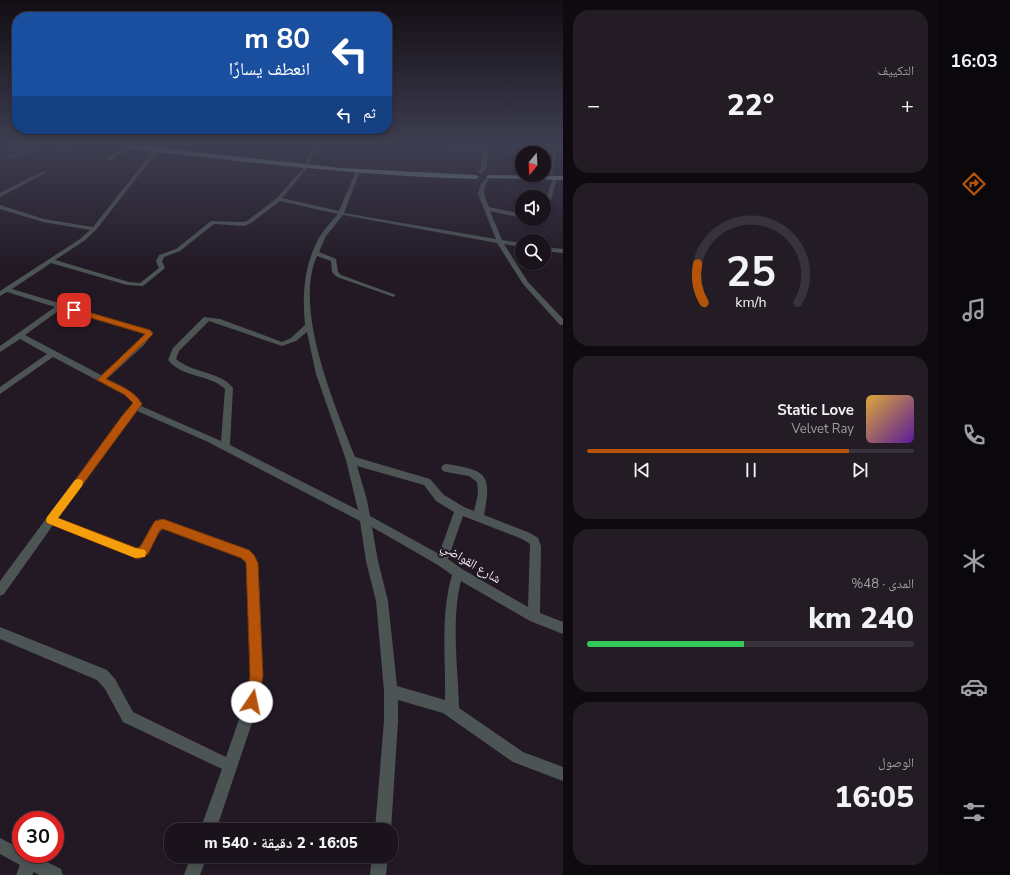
<!DOCTYPE html>
<html lang="ar">
<meta charset="utf-8">
<style>
body{margin:0;font-family:"Nunito Sans","Noto Naskh Arabic",sans-serif;background:#231c25;color:#f1f3f6;direction:rtl;height:100vh;display:flex;flex-direction:column;font-size:15px;white-space:nowrap}
*{box-sizing:border-box;margin:0}
p{font-size:13px;color:#9f9ea3}
.icon{flex:none;width:22px;height:22px;fill:none;stroke:currentColor;stroke-width:2;stroke-linecap:round;stroke-linejoin:round}
.map{position:relative;flex:1;overflow:hidden;direction:ltr}
.drawer{display:flex;flex-direction:column;gap:10px;padding:10px;background:#0e0a0f;width:375px}
.drawer>*{flex:none}
.guide{position:absolute;left:12px;top:12px;width:380px;height:122px;border-radius:16px;box-shadow:0 2px 6px #0003,0 0 0 1px #38323b;direction:rtl;background:#1a4fa0;color:#fff;overflow:hidden}
.needle{width:26px;rotate:198deg}
.buttons{position:absolute;left:515px;top:146px;display:grid;gap:8px}
.buttons a{display:grid;place-items:center;width:36px;height:36px;border-radius:50%;background:#1a131c;box-shadow:0 2px 6px #0003,0 0 0 1px #38323b;font-size:20px}
.speed{position:absolute;left:12px;top:811px;display:flex;gap:8px;font-size:20px;font-weight:700;text-align:center}
.speed>*{display:grid;place-content:center;width:52px;height:52px;border-radius:50%;background:#1a131c;box-shadow:0 2px 6px #0003,0 0 0 1px #38323b;line-height:1}
.speed .limit{border:6px solid #d22;background:#fff;color:#111}
.pin{position:absolute;display:grid;place-items:center;width:34px;height:34px;color:#fff;margin:-17px;border-radius:8px;box-shadow:0 2px 6px #0006}
.me{position:absolute;width:44px;margin:-22px;rotate:11deg;stroke-linejoin:round;filter:drop-shadow(0 0 3px #0008)}
.turn{display:flex;align-items:center;gap:14px;height:84px;padding:0 16px;font-size:18px}
.turn .icon{width:52px;height:52px;stroke-width:2.5}
.turn b{display:block;font-size:28px;line-height:34px}
.then{display:flex;align-items:center;height:38px;padding:0 16px;background:#0003;gap:8px;font-size:15px}
.big{font-size:30px;font-weight:800;line-height:1.1}
.drawer .tile{flex:1;display:flex;flex-direction:column;justify-content:center;gap:6px;min-width:0;padding:0 14px;border-radius:16px;background:#231c25}
.drawer .dial{align-items:center;gap:0}
.dial svg{height:104px;overflow:visible;fill:none;stroke:#38323b;stroke-width:7;stroke-linecap:round;text-anchor:middle}
.dial text{fill:#f1f3f6;stroke:none}
.song{display:flex;align-items:center;gap:12px}
.cover{width:48px;height:48px;border-radius:6px;background:linear-gradient(135deg,hsl(40 70% 55%),hsl(270 70% 35%))}
.played{height:4px;border-radius:2px;background:linear-gradient(90deg,#b45309 80%,#38323b 80%)}
.keys{display:flex;justify-content:space-around;direction:ltr}
.heat{display:flex;justify-content:space-between;align-items:center;font-size:22px;direction:ltr}
.charge{height:6px;border-radius:3px;background:linear-gradient(90deg,#34c759 48%,#38323b 0)}
.trip{position:absolute;left:164px;top:823px;width:234px;height:40px;border-radius:16px;background:#1a131c;box-shadow:0 2px 6px #0003,0 0 0 1px #38323b;font-weight:800;line-height:40px;text-align:center;direction:rtl}
main{display:flex;flex:1;min-height:0}
.dock{display:flex;flex-direction:column;width:72px;justify-content:space-around;align-items:center;background:#0a080b;color:#9f9ea3}
.dock .icon{width:28px;height:28px}
.dock .selected{color:#b45309}
.dock b{font-size:18px;color:#f1f3f6}
.map>svg:first-child{display:block}
.lines{fill:none;stroke-linecap:round;stroke-linejoin:round}
.minor{fill:#4c5554;fill-rule:evenodd}
.tertiary{fill:#4c5554;fill-rule:evenodd}
.primary{fill:#7b8e8c;fill-rule:evenodd}
.wall{fill:#623b6e}
.route{fill:#b45309;stroke:#753606}
.slow{fill:#f59e0b}
.labels{text-anchor:middle;dominant-baseline:central;stroke-width:4;stroke-linejoin:round;paint-order:stroke}
.near-street-label{font-size:13px;fill:#f0eaf3;stroke:#221925}
</style>
<main>
<nav class="dock">
<b>16:03</b>
<svg class="icon selected" aria-label="directions" viewBox="0 0 24 24"><path d="M12 3l9 9-9 9-9-9zM9 14v-3h6M13 9l2 2-2 2"/></svg>
<svg class="icon" aria-label="music" viewBox="0 0 24 24"><path d="M9 18V5l10-2v13"/><circle cx="6" cy="18" r="3"/><circle cx="16" cy="16" r="3"/></svg>
<svg class="icon" aria-label="phone" viewBox="0 0 24 24"><path d="M5 4h4l2 5-3 2q2 4 5 5l2-3 5 2v4C11 20 4 13 5 4z"/></svg>
<svg class="icon" aria-label="climate" viewBox="0 0 24 24"><path d="M12 3v18M4 7l16 10M4 17L20 7"/></svg>
<svg class="icon" aria-label="car" viewBox="0 0 24 24"><path d="M5 17H2v-5l4-1 3-4h7l3 4 3 1v5h-3M9 17h6M6 11h13"/><circle cx="7" cy="17" r="2"/><circle cx="17" cy="17" r="2"/></svg>
<svg class="icon" aria-label="filters" viewBox="0 0 24 24"><path d="M4 7h16M4 17h16"/><circle cx="9" cy="7" r="2"/><circle cx="15" cy="17" r="2"/></svg>
</nav>
<section class="drawer">
<div class="tile"><p>التكييف</p>
<div class="heat"><a>−</a><b class="big">22°</b><a>+</a></div>
</div>
<div class="tile dial"><svg viewBox="0 0 100 80">
<path d="M14 69A42 42 0 1 1 86 69"/>
<path d="M14 69A42 42 0 0 1 9 39" stroke="#b45309"/>
<text x="50" y="56" font-size="32" font-weight="700">25</text>
<text x="50" y="72" font-size="11">km/h</text>
</svg></div>
<div class="tile">
<div class="song"><i class="cover"></i><div><b>Static Love</b><p>Velvet Ray</p></div></div>
<div class="played"></div>
<div class="keys"><svg class="icon" aria-label="previous" viewBox="0 0 24 24"><path d="M18 5L8 12l10 7zM5 5v14"/></svg><svg class="icon" aria-label="pause" viewBox="0 0 24 24"><path d="M8 5v14M16 5v14"/></svg><svg class="icon" aria-label="next" viewBox="0 0 24 24"><path d="M6 5l10 7-10 7zM19 5v14"/></svg></div>
</div>
<div class="tile"><p>المدى · 48%</p><b class="big">240 km</b><div class="charge"></div></div>
<div class="tile"><p>الوصول</p><b class="big">16:05</b></div>
</section>
<div class="map">
<svg width="563" height="875" viewBox="0 0 563 875">
<rect width="100%" height="100%" fill="#221925"/>
<g class="lines">
<g class="minor">
<path d="M15,145H20L17,148L26,150L35,145H41L28,153L10,158V156L22,152L12,149Z"/>
<path d="M70,145H75L65,152H61V150Z"/>
<path d="M126,145L130,146L112,160H108V158Z"/>
<path d="M158,145H162L96,230L84,241L55,260L129,282L140,283L159,268L156,261L159,255L176,249L211,221L243,222L247,221L277,198L306,165L308,167L282,198L339,211L356,171L358,170L360,171L344,213L496,239L478,194L481,183L488,177L490,178C481,189 484,195 489,207L522,214V218L490,211L502,240L522,243V247L504,244L528,282L563,319V325H560L523,284L497,243L343,215L326,236L319,252L336,259L338,272L341,275L396,295L393,297L391,296L337,277L332,272L331,261L317,256C293,309 335,406 355,457L430,479L444,495L464,507L474,511L478,494L477,482L469,476L446,472L443,471L441,468L443,465L446,464C487,470 492,474 484,515L530,533L538,538L541,546L540,613L563,622V634L530,621L461,581C451,620 458,668 459,708L523,752L563,767V781L513,762L443,713L398,700V721L391,830H375L384,721V691L376,601L366,561L360,521L206,441L137,411L128,420L58,518L137,549C150,538 144,526 163,519L249,550L254,555L258,563L263,676L259,702L216,830H200L222,769L123,722L105,689L97,680L0,639V627L107,670L115,679L133,712L226,757L245,702L251,676L246,563L241,558L163,529C151,538 154,553 138,559L53,525L4,594L0,596V581L122,416L134,404L125,395L53,357L0,394V387L47,354L20,339L0,352V346L55,307L7,292L0,296V291L80,239L90,230L43,222L0,209V205L44,219L93,227ZM280,201L338,214C332,221 325,228 320,236C304,264 302,294 305,325L291,338L282,342L220,319L204,317L173,348L168,360C182,378 210,374 225,389L221,441L141,406L142,404C134,391 121,386 107,379L144,345L153,333L152,331L12,289L51,263L127,285L143,286L164,269L165,268L162,261L164,257L180,251L214,224L244,226L251,223ZM61,309L145,334L132,348L101,375L25,335ZM209,321L282,346L296,341L307,332L316,374L346,460L358,510L230,445L233,388C222,372 192,373 176,359L179,351ZM357,466L424,485L436,501L454,512L439,554L370,516L367,500ZM463,516L522,539L530,544L528,607L462,569L448,559ZM372,527L438,565L452,575C440,616 446,658 445,700L397,686L388,601L378,561Z"/>
<path d="M314,145H318L309,163L305,164Z"/>
<path d="M386,145L485,149L487,150L485,151Z"/>
<path d="M554,145H558L553,174L551,175L549,174Z"/>
<path d="M43,171L47,172L0,197V193Z"/>
<path d="M555,177L557,178L547,215L544,217V206L553,178Z"/>
<path d="M544,247L563,249V253L544,251Z"/>
<path d="M0,838L21,849V854H31L61,869L63,875H39L34,872L32,875H16L20,865L0,854Z"/>
<path d="M191,856H207L200,875H184Z"/>
<path d="M372,856H388L386,875H370Z"/>
</g>
<path class="tertiary" d="M482,145H488L487,168L481,174L478,172L481,168Z"/>
<g class="primary">
<path d="M115,145H134L341,168L476,175L479,177L476,179C378,176 281,166 184,155C171,153 124,150 115,145Z"/>
<path d="M489,175L563,176V180L487,178L486,177Z"/>
</g>
</g>
<path class="wall" d="M247,145H263L259,148Z"/>
<linearGradient id="sky" x2="0" y2="1"><stop stop-color="#130e14"/><stop offset="0.54" stop-color="#3e3e51"/><stop offset="1" stop-color="#3e3e51" stop-opacity="0"/></linearGradient>
<rect width="563" height="268" fill="url(#sky)"/>
<path class="route" d="M74,308L150,330L153,334L106,379C120,386 134,390 142,404L58,518L137,548L140,547L153,524L155,521L163,519L249,550L254,555L258,563L263,676L257,706L252,708L247,706L245,702L250,676L246,562L241,558L163,529L160,530L148,554L138,559L47,523L46,520L122,416L133,403L125,395L97,380L145,334L71,312L70,310Z"/>
<path class="slow" d="M78,479L82,480L83,483L82,486L58,518L135,548L145,550L146,553L145,557L135,558L47,523L46,520L47,517L75,480Z"/>
<g class="labels">
<g class="near-street-label">
<text transform="translate(471 563) rotate(31)">شارع القواضي</text>
</g>
</g>
</svg>
<div class="buttons">
<a><svg class="needle" viewBox="-14 -14 28 28"><path d="M0-13l5 13h-10z" fill="#e53935"/><path d="M0 13l5-13h-10z" fill="#9f9ea3"/></svg></a>
<a><svg class="icon" aria-label="sound" viewBox="0 0 24 24"><path d="M4 9h4l5-4v14l-5-4H4zM17 9q2 3 0 6"/></svg></a>
<a><svg class="icon" aria-label="search" viewBox="0 0 24 24"><circle cx="10" cy="10" r="6"/><path d="M15 15l6 6"/></svg></a>
</div>
<div class="speed"><div class="limit">30</div></div>
<div class="pin" style="left:74px;top:310px;background:#d93025"><svg class="icon" aria-label="arrive" viewBox="0 0 24 24"><path d="M6 21V4h12l-3 4 3 4H6"/></svg></div>
<svg class="me" style="left:252px;top:702px" viewBox="-20 -20 40 40"><circle r="19" fill="#fff"/><path d="M0-13L10 11 0 6-10 11z" fill="#b45309"/></svg>
<div class="trip">16:05 · 2 دقيقة · 540 m</div>
<div class="guide">
<div class="turn"><svg class="icon" aria-label="left" viewBox="0 0 24 24"><path d="M17 20v-9H6M10 6l-5 5 5 5"/></svg><div><b>80 m</b>انعطف يسارًا</div></div>
<div class="then">ثم<svg class="icon" aria-label="left" viewBox="0 0 24 24"><path d="M17 20v-9H6M10 6l-5 5 5 5"/></svg></div>
</div>
</div>
</main>
